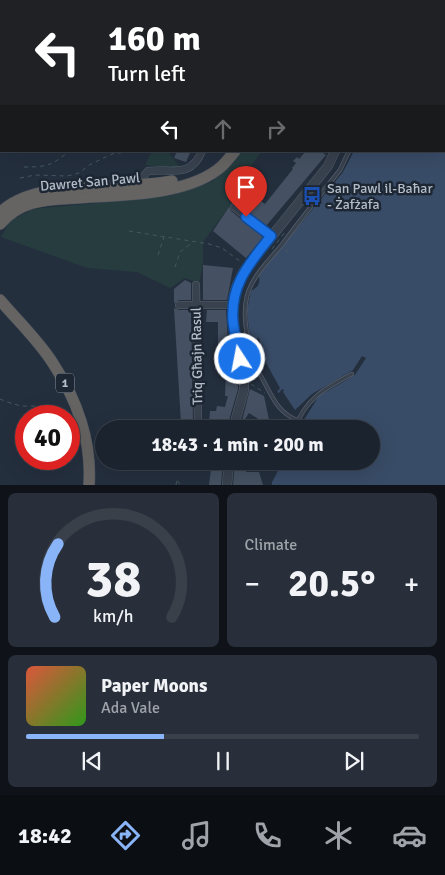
<!DOCTYPE html>
<meta charset="utf-8">
<style>
body{margin:0;font-family:Signika,sans-serif;background:#282f3a;color:#f1f3f6;height:100vh;display:flex;flex-direction:column;font-size:19px;white-space:nowrap}
*{box-sizing:border-box;margin:0}
p{font-size:16px;color:#a0a4aa}
.icon{flex:none;width:28px;height:28px;fill:none;stroke:currentColor;stroke-width:2;stroke-linecap:round;stroke-linejoin:round}
.map{position:relative;height:485px;overflow:hidden}
.sheet{display:flex;flex-direction:column;gap:8px;padding:8px;background:#0f1319;flex:1}
.sheet>*{flex:none}
.guide{position:absolute;left:0px;top:0px;width:445px;height:152px;box-shadow:0 5px 20px #0002,0 0 0 1px #39404a;background:#202124;color:#fff;overflow:hidden}
.speed{position:absolute;left:15px;top:405px;display:flex;gap:10px;font-size:25px;font-weight:700;text-align:center}
.speed>*{display:grid;place-content:center;width:65px;height:65px;border-radius:50%;background:#1b232e;box-shadow:0 5px 20px #0002,0 0 0 1px #39404a;line-height:1}
.speed .limit{border:8px solid #d22;background:#fff;color:#111}
.pin{position:absolute;display:grid;place-items:center;width:42px;height:42px;color:#fff;margin:-51px -21px;border-radius:50% 50% 50% 0;rotate:-45deg;box-shadow:0 0 5px #0007}
.pin .icon{rotate:45deg}
.me{position:absolute;width:55px;margin:-28px;rotate:349deg;stroke-linejoin:round;filter:drop-shadow(0 0 4px #0008)}
.turn{display:flex;align-items:center;gap:18px;height:105px;padding:0 25px;font-size:22px}
.turn .icon{width:65px;height:65px;stroke-width:2.5}
.turn b{display:block;font-size:35px;line-height:42px}
.lanes{display:flex;align-items:center;height:48px;padding:0 25px;background:#0003;justify-content:center;gap:25px;direction:ltr}
.lanes .off{opacity:.35}
.big{font-size:38px;font-weight:800;line-height:1.1}
.sheet .card{flex:1;display:flex;flex-direction:column;justify-content:center;gap:8px;min-width:0;padding:0 18px;border-radius:8px;background:#282f3a}
.sheet .dial{align-items:center;gap:0}
.dial svg{height:130px;overflow:visible;fill:none;stroke:#39404a;stroke-width:7;stroke-linecap:round;text-anchor:middle}
.dial text{fill:#f1f3f6;stroke:none}
.song{display:flex;align-items:center;gap:15px}
.cover{width:60px;height:60px;border-radius:8px;background:linear-gradient(135deg,hsl(10 70% 55%),hsl(110 70% 35%))}
.played{height:5px;border-radius:2px;background:linear-gradient(90deg,#8ab4f8 35%,#39404a 35%)}
.keys{display:flex;justify-content:space-around;direction:ltr}
.heat{display:flex;justify-content:space-between;align-items:center;font-size:28px;direction:ltr}
.sheet .tiles{flex:1;display:grid;gap:8px;grid-template-columns:1fr 1fr}
.card:last-child{grid-column:span 2}
.trip{position:absolute;left:95px;top:420px;width:285px;height:50px;border-radius:25px;background:#1b232e;box-shadow:0 5px 20px #0002,0 0 0 1px #39404a;font-weight:800;line-height:50px;text-align:center}
.menu{display:flex;height:80px;justify-content:space-around;align-items:center;background:#0b0e12;color:#a0a4aa}
.menu .icon{width:35px;height:35px}
.menu .active{color:#8ab4f8}
.menu b{font-size:22px;color:#f1f3f6}
.map>svg:first-child{display:block}
.green{fill:#263c3f}
.water{fill:#394c67}
.building{fill:#455162}
.lines{fill:none;stroke-linecap:round;stroke-linejoin:round}
.service-casing{stroke:#565f6c;stroke-width:4.5}
.minor-casing{stroke:#565f6c;stroke-width:8}
.tertiary-casing{stroke:#565f6c;stroke-width:10}
.trunk-casing{stroke:#434c59;stroke-width:12}
.path{stroke:#44595c;stroke-width:1;stroke-dasharray:4 4;stroke-linecap:butt}
.service{stroke:#38414e;stroke-width:3}
.minor{stroke:#38414e;stroke-width:7}
.tertiary{stroke:#38414e;stroke-width:9}
.trunk{stroke:#656462;stroke-width:11}
.route-casing{stroke:#114b97;stroke-width:12}
.route{stroke:#1a73e8;stroke-width:9}
.labels{text-anchor:middle;dominant-baseline:central;stroke-width:5;stroke-linejoin:round;paint-order:stroke}
.shield{fill:#1d2633;stroke:#878f9c;stroke-width:1}
.shield-label{font-size:12px;font-weight:bold;fill:#b4bcc9}
.street-label{font-size:14px;fill:#b4bcc9;stroke:#1d2633}
.poi-label{font-size:14px;fill:#b4bcc9;stroke:#1d2633;text-anchor:start}
</style>
<div class="map">
<svg width="445" height="485" viewBox="0 0 445 485">
<rect width="100%" height="100%" fill="#242f3e"/>
<g class="green">
<path d="M152,151H171L170,154L179,166L171,168L145,165Z"/>
<path d="M241,151H262L227,199L232,203L203,242V264L199,283L185,278L170,288L137,272L87,268L1,237L10,221L33,209L169,196L212,182Z"/>
</g>
<path class="water" d="M362,0H445V485H272V482L278,471V461H371V429H301L302,423L319,396L355,375L366,358L362,356L353,370L312,394L295,410L283,392L284,390L282,389L279,393L277,392L280,388L265,361L259,338H257L259,350H255L252,339H250L247,311L251,291C259,286 260,284 259,275L343,172L354,151H444V1Z"/>
<g class="building">
<path d="M177,151H191L186,162L174,158Z"/>
<path d="M306,151H320L326,155L266,226L249,212L258,199L265,204L293,169L292,168L296,163L293,161L297,157L299,159Z"/>
<path d="M229,207L231,211L263,237L246,258L213,231Z"/>
<path d="M203,265L233,268L227,300H203Z"/>
<path d="M185,280L191,283V300H179L174,303V289Z"/>
<path d="M174,308L179,310H191L193,425L181,423Z"/>
<path d="M207,310H226L228,342L235,369L218,371V322H206Z"/>
<path d="M226,375L237,377L238,382V389L227,427L215,426L209,423L210,411H216L217,406L225,407L228,396H225Z"/>
<path d="M250,389L264,396L269,420L267,429L260,427V420L249,413L241,425Z"/>
<path d="M212,461H223L221,485H209Z"/>
<path d="M235,461H246V472H259L263,485H233Z"/>
</g>
<g class="lines">
<g class="service-casing">
<g id="service">
<path d="M358,1V0"/>
<path d="M297,420C277,412 272,396 262,378C250,358 241,319 247,296C252,277 268,261 281,246C300,220 320,195 340,170L349,151"/>
<path d="M295,429C304,399 327,387 352,374"/>
</g>
</g>
<g class="minor-casing">
<g id="minor">
<path d="M257,0V1"/>
<path d="M206,1L207,0"/>
<path d="M136,185L148,171C170,168 191,179 202,151"/>
<path d="M234,207L271,236"/>
<path d="M196,285L198,427L211,429"/>
<path d="M179,305H233"/>
</g>
</g>
<g class="tertiary-casing">
<g id="tertiary">
<path d="M346,1V0"/>
<path d="M233,429L244,390V381C239,352 226,317 236,288C238,282 241,277 244,271L328,166L335,151"/>
<path d="M227,485L229,461"/>
</g>
</g>
<g class="trunk-casing">
<g id="trunk">
<path d="M298,1V0"/>
<path d="M0,213C34,177 124,191 172,181"/>
<path d="M0,224C22,199 47,200 77,198C120,195 189,196 222,166C227,161 231,156 235,151"/>
<path d="M0,300C17,320 41,343 54,365C77,400 92,442 89,485"/>
</g>
</g>
<g class="path">
<path d="M42,1L43,0"/>
<path d="M0,14H1"/>
<path d="M0,60L1,59"/>
<path d="M0,112L1,114"/>
<path d="M24,167C46,167 52,166 69,151"/>
<path d="M20,178L35,175L67,176L79,173L89,165L112,154L133,151"/>
<path d="M129,231L209,244L222,248L241,262"/>
<path d="M272,249L285,232"/>
<path d="M285,250L290,254"/>
<path d="M158,255L164,237"/>
<path d="M175,267L180,252L192,243"/>
<path d="M251,384L265,393"/>
<path d="M0,399C7,402 15,405 23,406C41,407 49,402 63,416"/>
<path d="M176,485L177,479L180,485"/>
</g>
<use href="#service" class="service"/>
<use href="#minor" class="minor"/>
<use href="#tertiary" class="tertiary"/>
<use href="#trunk" class="trunk"/>
</g>
<g class="lines">
<g class="route-casing">
<path id="route" d="M240,359C238,346 234,333 233,321C230,284 250,263 271,236L246,217"/>
</g>
<use href="#route" class="route"/>
</g>
<defs>
<g id="bus-bare" transform="scale(1.5)"><path d="M-5-6H5V4H4V6H2V4H-2V6H-4V4H-5ZM-3.5-4V0h7V-4ZM-3.5 1.2v1.5H-2V1.2ZM2 1.2v1.5H3.5V1.2Z" fill="#1a4fb4" stroke="#1d2633" stroke-width="2.5" paint-order="stroke"/></g>
</defs>
<g fill-rule="evenodd">
<use href="#bus-bare" x="312" y="196"/>
</g>
<g class="labels">
<rect class="shield" x="56" y="373.5" width="18" height="19" rx="4"/>
<g class="shield-label">
<text x="65" y="383">1</text>
</g>
<g class="street-label">
<text transform="translate(90 182) rotate(-5)">Dawret San Pawl</text>
<text transform="translate(197 356) rotate(-91)">Triq Għajn Rasul</text>
</g>
<g class="poi-label">
<text x="327" y="188">San Pawl il-Baħar<tspan x="327" dy="16">- Żafżafa</tspan></text>
</g>
</g>
</svg>
<div class="speed"><div class="limit">40</div></div>
<div class="pin" style="left:246px;top:217px;background:#d93025"><svg class="icon" aria-label="arrive" viewBox="0 0 24 24"><path d="M6 21V4h12l-3 4 3 4H6"/></svg></div>
<svg class="me" style="left:240px;top:359px" viewBox="-20 -20 40 40"><circle r="17" fill="#1a73e8" stroke="#fff" stroke-width="3"/><path d="M0-11L8 9 0 5-8 9z" fill="#fff"/></svg>
<div class="trip">18:43 · 1 min · 200 m</div>
<div class="guide">
<div class="turn"><svg class="icon" aria-label="left" viewBox="0 0 24 24"><path d="M17 20v-9H6M10 6l-5 5 5 5"/></svg><div><b>160 m</b>Turn left</div></div>
<div class="lanes"><svg class="icon" aria-label="left" viewBox="0 0 24 24"><path d="M17 20v-9H6M10 6l-5 5 5 5"/></svg><svg class="icon off" aria-label="ahead" viewBox="0 0 24 24"><path d="M12 20V5M6 11l6-6 6 6"/></svg><svg class="icon off" aria-label="right" viewBox="0 0 24 24"><path d="M7 20v-9h11M14 6l5 5-5 5"/></svg></div>
</div>
</div>
<section class="sheet">
<div class="tiles">
<div class="card dial"><svg viewBox="0 0 100 80">
<path d="M14 69A42 42 0 1 1 86 69"/>
<path d="M14 69A42 42 0 0 1 16 24" stroke="#8ab4f8"/>
<text x="50" y="56" font-size="32" font-weight="700">38</text>
<text x="50" y="72" font-size="11">km/h</text>
</svg></div>
<div class="card"><p>Climate</p>
<div class="heat"><a>−</a><b class="big">20.5°</b><a>+</a></div>
</div>
<div class="card">
<div class="song"><i class="cover"></i><div><b>Paper Moons</b><p>Ada Vale</p></div></div>
<div class="played"></div>
<div class="keys"><svg class="icon" aria-label="previous" viewBox="0 0 24 24"><path d="M18 5L8 12l10 7zM5 5v14"/></svg><svg class="icon" aria-label="pause" viewBox="0 0 24 24"><path d="M8 5v14M16 5v14"/></svg><svg class="icon" aria-label="next" viewBox="0 0 24 24"><path d="M6 5l10 7-10 7zM19 5v14"/></svg></div>
</div>
</div>
</section>
<nav class="menu">
<b>18:42</b>
<svg class="icon active" aria-label="directions" viewBox="0 0 24 24"><path d="M12 3l9 9-9 9-9-9zM9 14v-3h6M13 9l2 2-2 2"/></svg>
<svg class="icon" aria-label="music" viewBox="0 0 24 24"><path d="M9 18V5l10-2v13"/><circle cx="6" cy="18" r="3"/><circle cx="16" cy="16" r="3"/></svg>
<svg class="icon" aria-label="phone" viewBox="0 0 24 24"><path d="M5 4h4l2 5-3 2q2 4 5 5l2-3 5 2v4C11 20 4 13 5 4z"/></svg>
<svg class="icon" aria-label="climate" viewBox="0 0 24 24"><path d="M12 3v18M4 7l16 10M4 17L20 7"/></svg>
<svg class="icon" aria-label="car" viewBox="0 0 24 24"><path d="M5 17H2v-5l4-1 3-4h7l3 4 3 1v5h-3M9 17h6M6 11h13"/><circle cx="7" cy="17" r="2"/><circle cx="17" cy="17" r="2"/></svg>
</nav>
